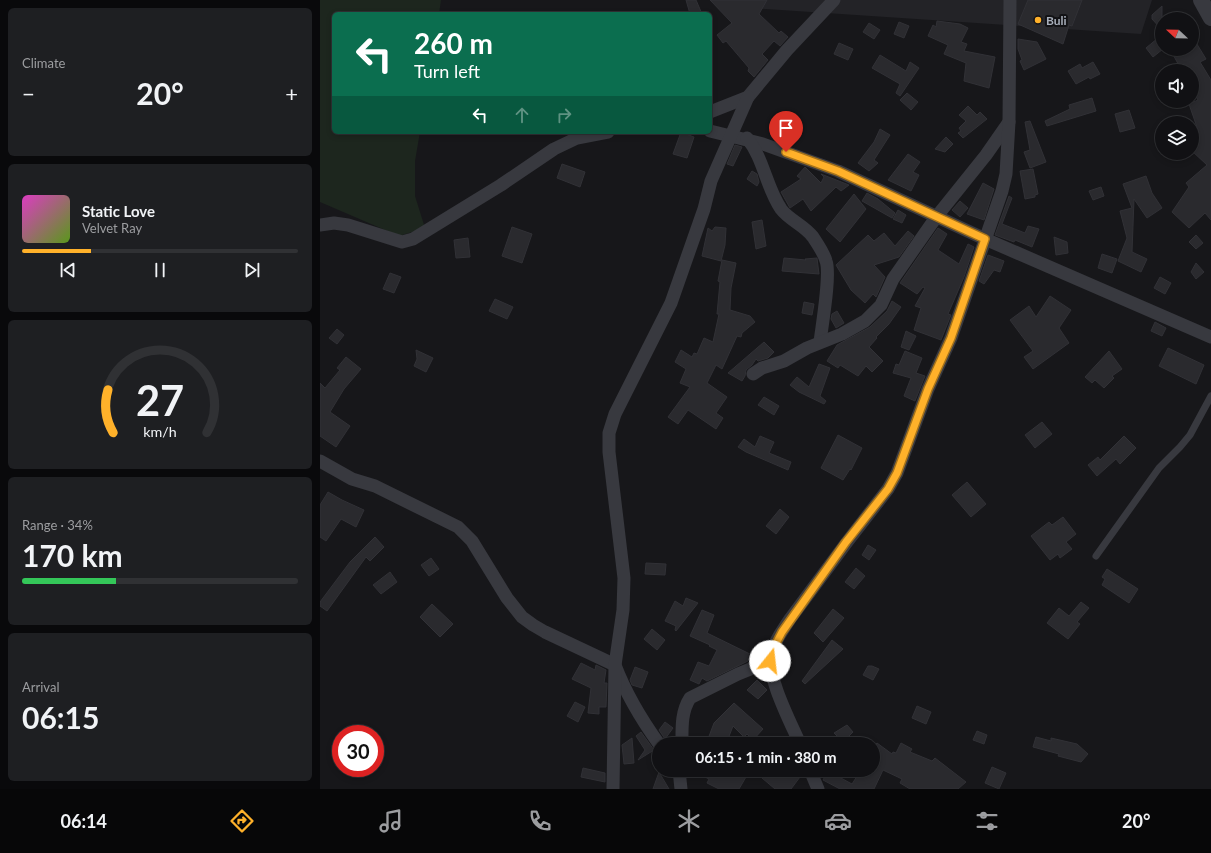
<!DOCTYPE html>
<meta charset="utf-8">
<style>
body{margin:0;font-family:Lato,sans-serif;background:#1e1f22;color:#f1f3f6;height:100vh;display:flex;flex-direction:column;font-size:15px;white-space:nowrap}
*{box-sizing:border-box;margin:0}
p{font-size:13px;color:#9c9da0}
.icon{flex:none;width:22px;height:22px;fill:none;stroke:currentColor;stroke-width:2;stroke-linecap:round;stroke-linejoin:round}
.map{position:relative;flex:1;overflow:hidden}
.panel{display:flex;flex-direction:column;gap:8px;padding:8px;background:#09090b;width:320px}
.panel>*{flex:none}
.hud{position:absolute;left:12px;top:12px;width:380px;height:122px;border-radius:6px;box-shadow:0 2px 6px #0003,0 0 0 1px #303134;background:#0b6e4f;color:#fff;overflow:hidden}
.needle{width:26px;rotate:292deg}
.tools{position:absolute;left:835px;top:12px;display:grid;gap:8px}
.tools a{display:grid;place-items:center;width:44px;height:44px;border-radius:50%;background:#111114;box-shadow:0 2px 6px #0003,0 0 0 1px #303134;font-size:20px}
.speed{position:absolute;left:12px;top:725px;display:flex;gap:8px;font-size:20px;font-weight:700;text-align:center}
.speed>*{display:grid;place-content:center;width:52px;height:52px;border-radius:50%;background:#111114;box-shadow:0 2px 6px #0003,0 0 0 1px #303134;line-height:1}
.speed .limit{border:6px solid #d22;background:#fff;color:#111}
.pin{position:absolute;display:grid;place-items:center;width:34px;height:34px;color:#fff;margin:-41px -17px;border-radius:50% 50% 50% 0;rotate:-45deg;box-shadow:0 0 4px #0007}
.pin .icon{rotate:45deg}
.me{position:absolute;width:44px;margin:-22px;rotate:16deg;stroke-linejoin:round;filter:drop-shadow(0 0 3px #0008)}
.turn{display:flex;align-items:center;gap:14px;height:84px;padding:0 16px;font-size:18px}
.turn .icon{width:52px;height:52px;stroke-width:2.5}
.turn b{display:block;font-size:28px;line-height:34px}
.lanes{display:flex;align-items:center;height:38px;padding:0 16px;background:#0003;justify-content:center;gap:20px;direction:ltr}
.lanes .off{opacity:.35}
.big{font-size:30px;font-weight:700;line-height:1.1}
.panel .widget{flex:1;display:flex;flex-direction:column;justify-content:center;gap:6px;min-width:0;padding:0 14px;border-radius:6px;background:#1e1f22}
.panel .dial{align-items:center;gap:0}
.dial svg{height:104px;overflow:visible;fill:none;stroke:#303134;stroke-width:7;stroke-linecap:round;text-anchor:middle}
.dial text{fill:#f1f3f6;stroke:none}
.song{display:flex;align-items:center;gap:12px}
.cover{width:48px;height:48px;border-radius:6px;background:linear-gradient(135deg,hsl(310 70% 55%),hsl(90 70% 35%))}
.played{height:4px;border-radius:2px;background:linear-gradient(90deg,#ffb12a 25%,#303134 25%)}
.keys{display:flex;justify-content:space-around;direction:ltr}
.heat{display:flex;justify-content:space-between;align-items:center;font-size:22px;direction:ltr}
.charge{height:6px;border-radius:3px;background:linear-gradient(90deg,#34c759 34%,#303134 0)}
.trip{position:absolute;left:332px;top:737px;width:228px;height:40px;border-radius:20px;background:#111114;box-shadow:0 2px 6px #0003,0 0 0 1px #303134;font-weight:700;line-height:40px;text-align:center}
.tabs{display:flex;height:64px;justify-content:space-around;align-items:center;background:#070708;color:#9c9da0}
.tabs .icon{width:28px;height:28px}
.tabs .active{color:#ffb12a}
.tabs b{font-size:18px;color:#f1f3f6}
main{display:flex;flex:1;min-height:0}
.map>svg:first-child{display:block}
.built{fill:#232327}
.green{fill:#1d261e}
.building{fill:#2a2a2e;stroke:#313136}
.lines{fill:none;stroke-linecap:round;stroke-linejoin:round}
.service{stroke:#38393f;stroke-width:7}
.minor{stroke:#38393f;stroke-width:13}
.tertiary{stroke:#38393f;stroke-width:16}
.route-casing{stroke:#a6731b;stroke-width:10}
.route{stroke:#ffb12a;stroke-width:7}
.poi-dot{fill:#ffb12a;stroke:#121215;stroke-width:1.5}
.labels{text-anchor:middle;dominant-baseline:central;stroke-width:4;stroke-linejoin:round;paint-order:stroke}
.poi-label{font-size:12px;font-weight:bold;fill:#a8afbb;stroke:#121215;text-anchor:start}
</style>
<main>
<section class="panel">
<div class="widget"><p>Climate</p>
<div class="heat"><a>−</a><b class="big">20°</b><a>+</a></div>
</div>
<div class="widget">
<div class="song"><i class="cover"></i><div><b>Static Love</b><p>Velvet Ray</p></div></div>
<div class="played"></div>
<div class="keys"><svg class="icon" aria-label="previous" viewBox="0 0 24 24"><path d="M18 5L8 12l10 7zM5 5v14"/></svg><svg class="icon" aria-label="pause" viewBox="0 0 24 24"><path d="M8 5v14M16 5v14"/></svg><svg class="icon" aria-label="next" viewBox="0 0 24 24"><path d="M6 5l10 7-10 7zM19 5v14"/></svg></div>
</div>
<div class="widget dial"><svg viewBox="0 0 100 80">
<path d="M14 69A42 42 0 1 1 86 69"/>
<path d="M14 69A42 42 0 0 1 10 36" stroke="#ffb12a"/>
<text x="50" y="56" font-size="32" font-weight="700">27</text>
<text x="50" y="72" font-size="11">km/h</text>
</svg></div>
<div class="widget"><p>Range · 34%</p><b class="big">170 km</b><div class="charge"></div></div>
<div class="widget"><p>Arrival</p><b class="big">06:15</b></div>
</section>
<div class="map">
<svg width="891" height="789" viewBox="0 0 891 789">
<rect width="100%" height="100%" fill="#17171a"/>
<path class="built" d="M395,0H832L821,34L399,6Z"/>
<path class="green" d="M0,0H121L119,14H14V132H100L95,161V196L105,228L79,236L0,202Z"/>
<g class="building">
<path d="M366,0H376L382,14H370Z"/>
<path d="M390,0H447L439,14L459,33L461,31L468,37L460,46L454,41L442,54L448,60L434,77L428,71L429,68L406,41L403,43L397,35L412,23Z"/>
<path d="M708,0H762L752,26L749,25L743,44L698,24Z"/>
<path d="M842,6V30L832,19V15Z"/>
<path d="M617,21L640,24L648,28L641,42L647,44L644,51L675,57L669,88L644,81L646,63L624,54L628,45L608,36L613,25L616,27Z"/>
<path d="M579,22L589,26L584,38L574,34Z"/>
<path d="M549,23L560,30L554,39L543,32Z"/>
<path d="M872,36L886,59L880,62L891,80V220L885,213L869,228L852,212L869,187L866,183L887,165L872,151V138L879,133L869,104L878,100L872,89V71H862L850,49H872Z"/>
<path d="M838,38L842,43V49H843L833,57L826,48Z"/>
<path d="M698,39L717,42L726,59L704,70L700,61L702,60L698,49Z"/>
<path d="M519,43L533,49L528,60L514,54Z"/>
<path d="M560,55L586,71L590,62L599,68L580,96L576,93L580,84L552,68Z"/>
<path d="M773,62L780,74L770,79L769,77L756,84L748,71L760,64L762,68Z"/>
<path d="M587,93L598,102L591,110L580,100Z"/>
<path d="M772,98L776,111L727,126L725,121L750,109L749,105Z"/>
<path d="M648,106L657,115L660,112L667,119L643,138L638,133L641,131L639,128L646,121L639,115Z"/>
<path d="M809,110L815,128L800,132L795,114Z"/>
<path d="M710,121L726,162L710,168L704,152L710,150L705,122Z"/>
<path d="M560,129L570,135L554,160L558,163L549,171L538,163L554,142Z"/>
<path d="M361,132L374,137L367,158L353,154Z"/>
<path d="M626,137L633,144L625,152L615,149Z"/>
<path d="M415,145L422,147L413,166L407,164Z"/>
<path d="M588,154L600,162L593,172L599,175L591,191L568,180Z"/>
<path d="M242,164L265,172L260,187L237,178Z"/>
<path d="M485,167L501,183L504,177L501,174L529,185L521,191L516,187L491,211L483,199L470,208L461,192L481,179L477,176Z"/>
<path d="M713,169L718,194L715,195V197L705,199L700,171Z"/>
<path d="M432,171L437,174L439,182L437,186L427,179Z"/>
<path d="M826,176L832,193L842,208L827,218L814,199L812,252L827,259L821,272L798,261L807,238L800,211L812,208L803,184Z"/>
<path d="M663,183L674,189L664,220L647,214Z"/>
<path d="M781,187L784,196L773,200L769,191Z"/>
<path d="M547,193L558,199L575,213L572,218L542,201Z"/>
<path d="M534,194L546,209L520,242L506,229Z"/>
<path d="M689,196L692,198L682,224L705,233L708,226L719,229L712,247L695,240L694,242L675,235Z"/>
<path d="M640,201L648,208L640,217L632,210Z"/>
<path d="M578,210L586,215L582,223L573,219Z"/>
<path d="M442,220L446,246L436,249L432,222Z"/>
<path d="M192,227L212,234L202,263L182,256Z"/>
<path d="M395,227L406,228L405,245L401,261L382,256L388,228L392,231Z"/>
<path d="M618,228L627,234L618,250L639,264L648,244L654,247L644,277L628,314L631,315L621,340L594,330L601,308L595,306L605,288L603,287L597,294L580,283Z"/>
<path d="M588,231L594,236L579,257L554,265L565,277L556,297L553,294L545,303L531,290L516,265L548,235L554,241L564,233L575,246Z"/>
<path d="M876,235L883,243L876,249L869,242Z"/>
<path d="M734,237L747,242L748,253L736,255Z"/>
<path d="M148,238L150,257L136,258L134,240Z"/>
<path d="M782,254L797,259L792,273L778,268Z"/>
<path d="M668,255L684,261L680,272L674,270L664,284L659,281Z"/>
<path d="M464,258L486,260L485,259L497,258L499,274L462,271Z"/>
<path d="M402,260L416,263L411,288L410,310L430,316L435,322L422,333L421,337L417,336L402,369L396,365L387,383L407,397L396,413L403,418L396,429L368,410L358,424L348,417L370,387L360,383L366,369L355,362L361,350L372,357L374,353L377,354L384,338L393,342L399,314H397L400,282L398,281Z"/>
<path d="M876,263L884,272L876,279L871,272Z"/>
<path d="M70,273L81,277L74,293L63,289Z"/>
<path d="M840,277L851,283L845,294L834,288Z"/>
<path d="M730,296L751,310L739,328L749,343L713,369L704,357L713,351L690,320L709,306L716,317Z"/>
<path d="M175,299L193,307L187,319L169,311Z"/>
<path d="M572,301L581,307L569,324L556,337L557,338L549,347L563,361L552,372L546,366L538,376L520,365L518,368L507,361L517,345L550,327L567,311Z"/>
<path d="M484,302L494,304L492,315L482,313Z"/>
<path d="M517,311L524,323L516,328L511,319L512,314Z"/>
<path d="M835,322L846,328L842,336L831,331Z"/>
<path d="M17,329L24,335L17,344L9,338Z"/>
<path d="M586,331L596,336L589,350L581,347Z"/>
<path d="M444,342L454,352L448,358L438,361L436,359L432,365L426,370L425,376L422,381L408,373Z"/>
<path d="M848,348L884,365L876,384L839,366Z"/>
<path d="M96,350L113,358L106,372L94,366L97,359Z"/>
<path d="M585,351L602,358L596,373L605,376L595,401L584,396L591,378L573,373L576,364L579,365Z"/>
<path d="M789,351L802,369L792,376L794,378L784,388L775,380L772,383L765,377Z"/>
<path d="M26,357L41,369L24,389L10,412L30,426L16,447L0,436V383L5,388L20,370L17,368Z"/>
<path d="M499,364L510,368L500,396L506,401L504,404L479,392L470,385L477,377L489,387Z"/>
<path d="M444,397L459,406L454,415L438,405Z"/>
<path d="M722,422L732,434L715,448L705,435Z"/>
<path d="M518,435L542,448L531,470L530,469L523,480L501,468Z"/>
<path d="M440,436L454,442L449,453L471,462L468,470L426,452L418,447L424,439L435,447Z"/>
<path d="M804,436L816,448L800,464L796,459L777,476L768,465L778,457L780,460Z"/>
<path d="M647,482L666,504L651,517L632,495Z"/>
<path d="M8,492L22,500L44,510L36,527L21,519L6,541L0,537V505Z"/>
<path d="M460,509L469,517L456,534L446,526Z"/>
<path d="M743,517L756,534L746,542L752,549L740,558L738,554L730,560L711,536L729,522L732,525Z"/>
<path d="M55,537L64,547L50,561L46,557L7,611L0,606V602L30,562Z"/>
<path d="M548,545L556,550L549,560L542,555Z"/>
<path d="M111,558L119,569L109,576L101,565Z"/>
<path d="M326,563L346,564L345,575L325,574Z"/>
<path d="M536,568L545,576L534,589L525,582Z"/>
<path d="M787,569L818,589L809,603L782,585L785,579L782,577Z"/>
<path d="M70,572L77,582L61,594L53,585Z"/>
<path d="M366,598L378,603L356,631L355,630L356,626L345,621L355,601L363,606Z"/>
<path d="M761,602L769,608L757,622L760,624L748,639L727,623L739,608L749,616Z"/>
<path d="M112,604L133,624L120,637L100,617Z"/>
<path d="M513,609L524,618L503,642L494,633Z"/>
<path d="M382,610L394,615L387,633L432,655L428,661L387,681L382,678L379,684L370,680L378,662L389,666L397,650L389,646L390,645L370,636Z"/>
<path d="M332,629L345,640L337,650L324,639Z"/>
<path d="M512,640L523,649L485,684L482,681Z"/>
<path d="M261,663L275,670L276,665L286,670L284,683H287L286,707H279V714L268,713L271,688L252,679Z"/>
<path d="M548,666H552L559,669L553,680L543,675Z"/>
<path d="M315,667L328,672L322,688L312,685L310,680Z"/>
<path d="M437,680L447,690L438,699L427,690Z"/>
<path d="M255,702L265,707L258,722L247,716Z"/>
<path d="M414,703L443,729L433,740L427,734L424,737L413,726L406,744L388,739L394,723Z"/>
<path d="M597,706L611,712L606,724L592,718Z"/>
<path d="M345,722L353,728L345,739L339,730Z"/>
<path d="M527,725L533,732L523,742L514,733Z"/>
<path d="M657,731L667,735L664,744L653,740Z"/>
<path d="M321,732L334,750L318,760L325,750L316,736Z"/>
<path d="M716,737L731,741V738L757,744L768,754L761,762L738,756L739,754L713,747Z"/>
<path d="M312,738L314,763L304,764L302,745Z"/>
<path d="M557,743L572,754L573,752L576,753L581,743L592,749L590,752L612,761L615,758L646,782L638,789H590L580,783L582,779L563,770L554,789H520L503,780L508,771L532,784L541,770H553V748Z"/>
<path d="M672,767L686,773L679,789L665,783Z"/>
<path d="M263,768L285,773V782L261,777Z"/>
<path d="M388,770H415L426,777L419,789H399L387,783L389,779L385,777Z"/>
<path d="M449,770H482L483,773L471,789H455L442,778Z"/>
<path d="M339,772L349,789H333Z"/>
</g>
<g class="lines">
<path class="service" d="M776,556L839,468L860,447L870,435L891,396"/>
<g class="minor">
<path d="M390,112L428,97L467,50L514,0"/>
<path d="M390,131L443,144L518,171L665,239L891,337"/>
<path d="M427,138C444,159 446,187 461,209C469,220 484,225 493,237C497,243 504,253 506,261C511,274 502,325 500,342"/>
<path d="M0,225L14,223L28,225L82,242L93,239L181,185L234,149L257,138L288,132"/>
<path d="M433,374L442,368L464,361L487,348L522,334L545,321L561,305L573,279L617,216L666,155L689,122"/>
<path d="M0,461L32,479L55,486L138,527L152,541L187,598L202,617L213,625L225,632L295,665C306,694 321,719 339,744"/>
<path d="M362,744C362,728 361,712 370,698L418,674L450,661"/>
<path d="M480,744C471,723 446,676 451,654C454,641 463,630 470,619L527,542L568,489L577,473L608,389L631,338L682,191L686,174L689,122L690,0"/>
<path d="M359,770L361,789"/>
<path d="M490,770L498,789"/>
<path d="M293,789L295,665L303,610L304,578L289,452V433L295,414L351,303L384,209L391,181L428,97"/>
</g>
<path class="tertiary" d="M881,0L891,18"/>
</g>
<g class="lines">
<g class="route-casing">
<path id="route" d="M450,661L451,653L462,632L526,542L568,489L577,473L608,389L631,338L665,239L518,171L466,152"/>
</g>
<use href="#route" class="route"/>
</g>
<circle class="poi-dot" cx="718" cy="20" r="4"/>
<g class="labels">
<g class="poi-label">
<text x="726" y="20">Buli</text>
</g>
</g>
</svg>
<div class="tools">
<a><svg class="needle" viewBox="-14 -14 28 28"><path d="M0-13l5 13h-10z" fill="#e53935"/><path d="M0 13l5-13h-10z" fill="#9c9da0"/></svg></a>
<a><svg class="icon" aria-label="sound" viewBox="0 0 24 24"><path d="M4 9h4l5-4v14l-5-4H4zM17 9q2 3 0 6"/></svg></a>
<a><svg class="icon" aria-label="layers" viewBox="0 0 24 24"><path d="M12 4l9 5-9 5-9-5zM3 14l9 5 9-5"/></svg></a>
</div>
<div class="speed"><div class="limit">30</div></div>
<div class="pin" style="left:466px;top:152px;background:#d93025"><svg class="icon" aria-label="arrive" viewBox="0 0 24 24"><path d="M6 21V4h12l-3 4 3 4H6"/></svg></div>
<svg class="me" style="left:450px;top:661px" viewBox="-20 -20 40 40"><circle r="19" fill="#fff"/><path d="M0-13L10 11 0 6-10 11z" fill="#ffb12a"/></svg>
<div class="trip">06:15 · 1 min · 380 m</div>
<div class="hud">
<div class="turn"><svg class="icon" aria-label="left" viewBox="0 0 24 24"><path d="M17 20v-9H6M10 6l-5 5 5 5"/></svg><div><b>260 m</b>Turn left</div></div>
<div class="lanes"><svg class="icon" aria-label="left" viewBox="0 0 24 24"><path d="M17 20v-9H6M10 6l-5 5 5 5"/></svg><svg class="icon off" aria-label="ahead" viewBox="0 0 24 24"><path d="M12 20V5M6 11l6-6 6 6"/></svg><svg class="icon off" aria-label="right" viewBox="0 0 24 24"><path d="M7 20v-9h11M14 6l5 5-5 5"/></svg></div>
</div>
</div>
</main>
<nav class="tabs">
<b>06:14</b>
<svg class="icon active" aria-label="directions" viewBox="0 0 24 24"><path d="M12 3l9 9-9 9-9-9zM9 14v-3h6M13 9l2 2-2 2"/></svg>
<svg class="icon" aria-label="music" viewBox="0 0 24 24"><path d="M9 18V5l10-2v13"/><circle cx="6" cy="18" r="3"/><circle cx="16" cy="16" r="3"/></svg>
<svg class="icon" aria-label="phone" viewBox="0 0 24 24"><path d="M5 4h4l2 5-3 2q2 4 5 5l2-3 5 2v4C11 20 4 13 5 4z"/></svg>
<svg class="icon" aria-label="climate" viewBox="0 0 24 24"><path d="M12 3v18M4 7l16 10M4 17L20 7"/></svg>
<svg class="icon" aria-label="car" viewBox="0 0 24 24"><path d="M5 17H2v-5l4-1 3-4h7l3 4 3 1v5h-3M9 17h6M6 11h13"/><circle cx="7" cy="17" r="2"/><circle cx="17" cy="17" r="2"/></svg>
<svg class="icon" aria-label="filters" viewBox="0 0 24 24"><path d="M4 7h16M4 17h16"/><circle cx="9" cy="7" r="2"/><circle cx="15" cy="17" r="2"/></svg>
<b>20°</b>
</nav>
